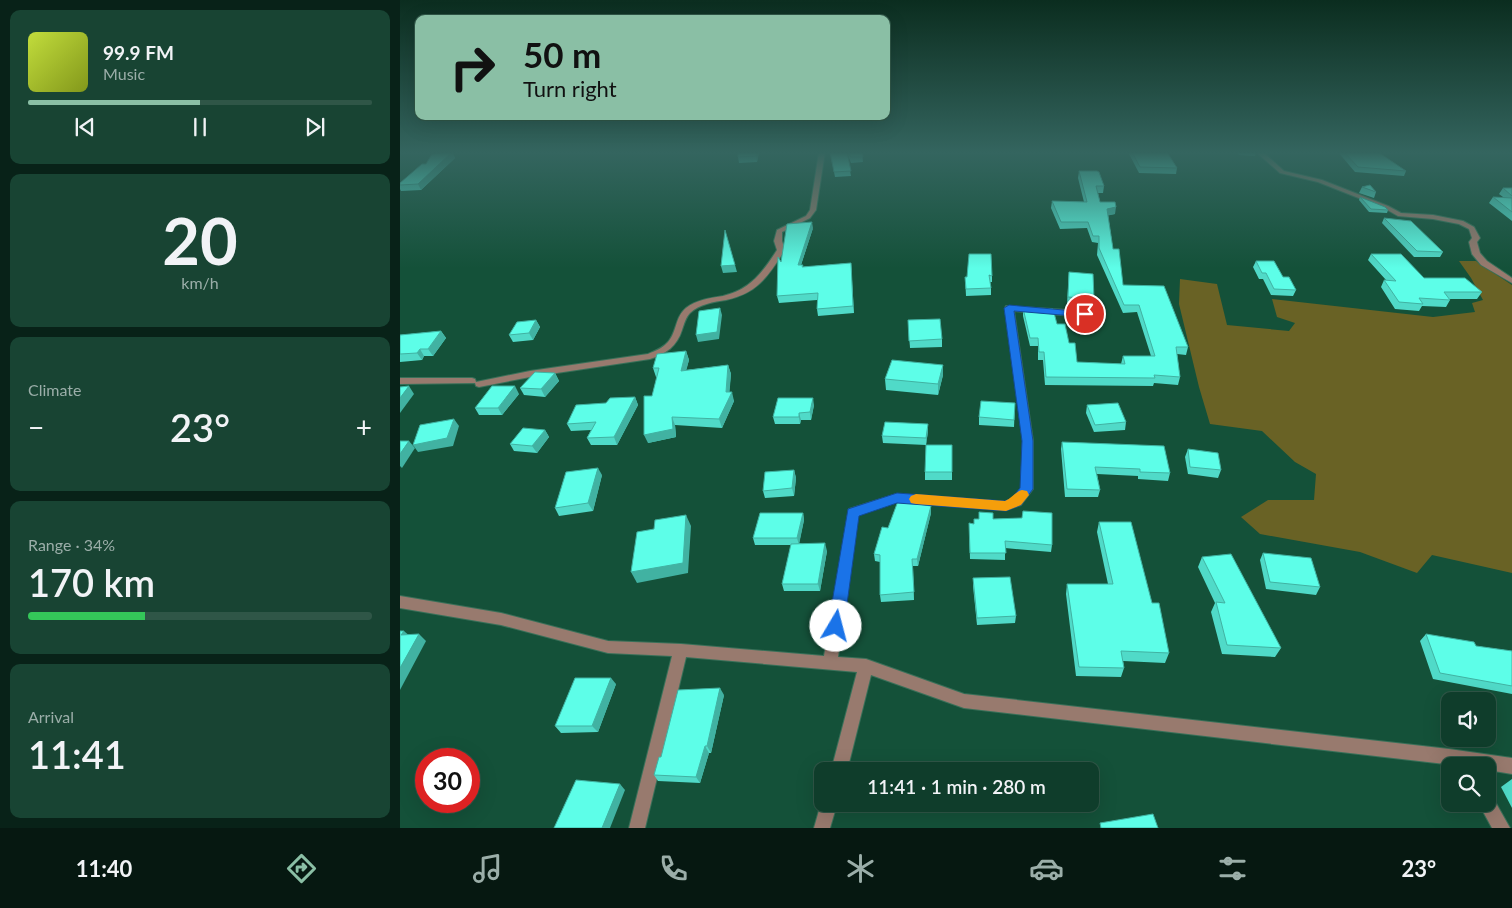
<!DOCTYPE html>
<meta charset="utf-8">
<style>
body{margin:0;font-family:Lato,sans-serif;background:#184433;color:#f1f3f6;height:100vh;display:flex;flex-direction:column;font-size:19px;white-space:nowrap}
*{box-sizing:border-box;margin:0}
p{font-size:16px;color:#9baea9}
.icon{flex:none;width:28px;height:28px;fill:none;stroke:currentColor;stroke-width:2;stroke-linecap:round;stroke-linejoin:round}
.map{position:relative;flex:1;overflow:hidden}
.side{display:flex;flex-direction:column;gap:10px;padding:10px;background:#082218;width:400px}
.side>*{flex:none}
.guide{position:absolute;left:15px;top:15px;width:475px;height:105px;border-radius:10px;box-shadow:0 5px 20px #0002,0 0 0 1px #2f5647;background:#8abfa5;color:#111;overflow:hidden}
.tools{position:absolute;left:1041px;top:692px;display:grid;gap:10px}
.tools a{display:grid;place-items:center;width:55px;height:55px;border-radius:10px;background:#0f3d2b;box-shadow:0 5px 20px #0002,0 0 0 1px #2f5647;font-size:25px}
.speed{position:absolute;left:15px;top:748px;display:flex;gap:10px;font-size:25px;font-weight:700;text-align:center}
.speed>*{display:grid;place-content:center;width:65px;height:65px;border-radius:50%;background:#0f3d2b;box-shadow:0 5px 20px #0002,0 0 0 1px #2f5647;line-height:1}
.speed .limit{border:8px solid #d22;background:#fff;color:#111}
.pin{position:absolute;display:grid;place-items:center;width:42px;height:42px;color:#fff;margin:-21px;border:2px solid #fff;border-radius:50%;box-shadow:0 1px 5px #0007}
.me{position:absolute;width:55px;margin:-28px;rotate:8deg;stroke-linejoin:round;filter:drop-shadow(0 0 4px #0008)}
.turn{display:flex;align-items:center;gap:18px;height:105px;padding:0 25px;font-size:22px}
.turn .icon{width:65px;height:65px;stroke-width:2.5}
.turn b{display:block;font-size:35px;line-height:42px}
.big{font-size:38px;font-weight:600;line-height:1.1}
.side .widget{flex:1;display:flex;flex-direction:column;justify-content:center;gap:8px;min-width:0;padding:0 18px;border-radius:10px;background:#184433}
.side .dial{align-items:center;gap:0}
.dial b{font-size:65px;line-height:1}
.song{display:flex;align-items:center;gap:15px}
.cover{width:60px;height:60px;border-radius:8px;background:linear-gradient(135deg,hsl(70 70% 55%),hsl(70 70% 35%))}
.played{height:5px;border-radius:2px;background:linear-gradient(90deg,#8abfa5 50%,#2f5647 50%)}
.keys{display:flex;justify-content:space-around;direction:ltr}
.heat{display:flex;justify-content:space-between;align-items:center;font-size:28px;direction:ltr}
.charge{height:8px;border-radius:4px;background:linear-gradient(90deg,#34c759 34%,#2f5647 0)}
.trip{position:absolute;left:414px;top:762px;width:285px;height:50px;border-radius:10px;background:#0f3d2b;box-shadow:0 5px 20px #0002,0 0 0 1px #2f5647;font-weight:600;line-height:50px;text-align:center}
.menu{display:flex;height:80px;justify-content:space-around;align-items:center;background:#061811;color:#9baea9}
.menu .icon{width:35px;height:35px}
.menu .current{color:#8abfa5}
.menu b{font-size:22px;color:#f1f3f6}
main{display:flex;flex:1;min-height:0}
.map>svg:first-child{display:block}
.green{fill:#696225}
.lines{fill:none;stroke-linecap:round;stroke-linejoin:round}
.street-casing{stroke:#397059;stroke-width:2}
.street{fill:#987a6e;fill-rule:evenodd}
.wall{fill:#50dac8}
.shaded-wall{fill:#41b2a2}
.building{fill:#5dfee8;stroke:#41b2a2}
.route{fill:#1a73e8;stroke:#114b97}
.slow{fill:#f59e0b}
</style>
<main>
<section class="side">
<div class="widget">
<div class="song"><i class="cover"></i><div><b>99.9 FM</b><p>Music</p></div></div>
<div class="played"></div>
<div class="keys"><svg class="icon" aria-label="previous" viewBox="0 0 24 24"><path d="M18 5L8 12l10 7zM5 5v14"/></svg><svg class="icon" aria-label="pause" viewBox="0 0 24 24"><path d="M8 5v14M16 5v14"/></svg><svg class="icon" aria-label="next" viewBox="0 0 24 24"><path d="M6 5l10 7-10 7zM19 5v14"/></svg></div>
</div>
<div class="widget dial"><b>20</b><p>km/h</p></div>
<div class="widget"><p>Climate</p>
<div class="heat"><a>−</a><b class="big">23°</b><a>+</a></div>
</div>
<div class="widget"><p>Range · 34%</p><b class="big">170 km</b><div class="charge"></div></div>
<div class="widget"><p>Arrival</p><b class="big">11:41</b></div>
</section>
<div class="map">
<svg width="1112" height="828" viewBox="0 0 1112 828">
<rect width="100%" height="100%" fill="#145139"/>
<path class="green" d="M1059,261H1076L1112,285V573L1032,555L1017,573L960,552L860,534L841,517L868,500H914L916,474L895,462L862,431L810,424L799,387L779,304L780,279L817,284L827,325L889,331L895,323L877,317L872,299L1033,317L1075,312L1072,303L1083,300L1071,278Z"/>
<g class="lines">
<g class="street-casing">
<g id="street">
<path d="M419,152H425L416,210L410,218L382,232V241L385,250C368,276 358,293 326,300C314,302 299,304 290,313C286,317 284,324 282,330C277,346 266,354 250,359L130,377L79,387L76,386L75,383L0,384V378H72L75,379L76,382L130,371L248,354C255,351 263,348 268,342C277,332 275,317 286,308C296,300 310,298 323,296C350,290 363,272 377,250L374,241L377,230L406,216L410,210Z"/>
<path d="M856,152H863L884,171L922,180L988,206L1001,213L1033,215L1063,221L1074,227L1080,238L1077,242L1080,253L1087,261L1112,278V283L1081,265L1072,254L1069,242L1072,238L1069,229L1059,224L1033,219L998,216L984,208L918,182L880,173Z"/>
<path d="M606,306L685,311L689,314L685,317L614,311L633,441V489L621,505L606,510L497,502L458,515L438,657L466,659L564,694L1049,749L1112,758V774L1088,770V766H1050V771L1045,764L564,708L471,675L447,771H431L457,672L286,657L245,828H229L272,656L208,653L101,625L0,608V596L101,613L208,641L281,644L424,656L449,509L497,494L606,502L613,499L621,488L623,441L605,308Z"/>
<path d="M1088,796L1093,798L1110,828H1092L1079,804H1088Z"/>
<path d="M422,800V804H437L430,828H414Z"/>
</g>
</g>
<use href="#street" class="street"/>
</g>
<g class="wall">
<path d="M52,152L55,158L21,190L1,191L0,189V183L26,164Z"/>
<path d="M338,152H359L357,162L339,163L338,157Z"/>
<path d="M430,152H462L463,162L451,163L447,153L451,176L435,177Z"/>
<path d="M728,152H767L777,168L776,174L739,173Z"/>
<path d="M837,152H856L855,156L839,155Z"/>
<path d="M938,152H978L1006,171L1004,176L955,172Z"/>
<path d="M679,171L704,186L703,193H698L700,202L715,214L708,215L713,249L723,285L788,347L786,355L777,354L780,377L778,385L754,383L753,386L645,385L643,360H638V346H630L623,316V308L657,324L669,343L677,362L721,364L723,356H751L737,312L723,313L697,255L698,243L692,242L687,228L660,229L651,208L652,201L684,202L678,178Z"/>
<path d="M962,187L976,192L974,198L959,193Z"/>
<path d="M1103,188H1112V221L1089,203L1093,197H1103L1099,194Z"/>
<path d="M960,197L988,210L987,213L969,212L959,200Z"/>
<path d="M984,218L1043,252L1040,257H1014L982,223Z"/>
<path d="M413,228L401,265H403V267L451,263L454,313L418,316L417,309V300L379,303L377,296L381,262Z"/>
<path d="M971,254L1024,278L1082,292L1077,299H1049L1050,300L1046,307L1022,306L1019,311L995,309L981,287L984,280H986L968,260Z"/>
<path d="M856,261L883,277L896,290L893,296L871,295L863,279H859L853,267Z"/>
<path d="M669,272L694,299L693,306L667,304Z"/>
<path d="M592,276V282H590L591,288V295L566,296L565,277Z"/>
<path d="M136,320L140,327L133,340L113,342L109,335Z"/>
<path d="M508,320L542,339V347L510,348Z"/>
<path d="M41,331L46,338L33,356H24L22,360L0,362V335Z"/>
<path d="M286,351L289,360L286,370L328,365L331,374L329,392L334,401L322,428L275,425L276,437L248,443L252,396L257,377H256L253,368Z"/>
<path d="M155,373L159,381L145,397L124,395L120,388Z"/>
<path d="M543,375L538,395L486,390L485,379Z"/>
<path d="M119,394L102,415H79L75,408Z"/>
<path d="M235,397L238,405L217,445H191L187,438L191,430L171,431L167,424L206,403Z"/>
<path d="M615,403L614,427L579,425V417Z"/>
<path d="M414,405L411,420H401L400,424H375L373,417Z"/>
<path d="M687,405L726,422L725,430L694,432L686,413Z"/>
<path d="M528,424V431L526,445L483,443L482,436Z"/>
<path d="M145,430L149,437L137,453L114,451L110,444Z"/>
<path d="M662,442L770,473L768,481L738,479V476L697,474L700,490L698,497H665L661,449Z"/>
<path d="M552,445V480H525V472Z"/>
<path d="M788,449L821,470L818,478L788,474L785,457Z"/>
<path d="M394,470L396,478L394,496L365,498L363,491Z"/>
<path d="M202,475L193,511L159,516L155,508Z"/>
<path d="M623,511L652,545L651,552L605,548V560L570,559L569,523L574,524L593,519L622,518Z"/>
<path d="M403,513L404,520L399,543L427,551L420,591H384L382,584L391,545H355L353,538Z"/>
<path d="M531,513L518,566H513L514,600L481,602L480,595V562L475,561L474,554L488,528Z"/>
<path d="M699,522L752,603L769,653L765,663L723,661L724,668L721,677L676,676L666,594L667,584H708L697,532Z"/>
<path d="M863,553L920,587L916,595L866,589L860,560Z"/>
<path d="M802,557L881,648L875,657L822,654L811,612L815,603L798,567Z"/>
<path d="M573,578L616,616L615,623L577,625L573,586Z"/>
<path d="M1026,634L1076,646L1112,651V694L1033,679L1020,641Z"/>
<path d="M216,684L198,732L161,733L155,726Z"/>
<path d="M324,695L311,753H309L300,783L258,781L254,775L261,757Z"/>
<path d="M1112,779V808L1101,787Z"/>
</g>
<g class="shaded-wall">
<path d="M52,152L55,158L21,190L18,184Z"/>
<path d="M357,152H359L357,162L356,156Z"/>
<path d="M716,207L715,214L706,216L707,209Z"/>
<path d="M412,222L413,228L399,271L398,265Z"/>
<path d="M335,265L337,272L323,273L321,266Z"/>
<path d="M320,308L322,315L319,339L298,342L296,335Z"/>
<path d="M136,320L140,327L133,340L129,333Z"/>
<path d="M41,331L46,338L33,356L28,349Z"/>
<path d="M20,349L24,356L22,360L17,353Z"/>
<path d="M286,351L289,360L284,379L281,371Z"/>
<path d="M328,365L331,374L329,399L332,392L334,401L322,428L319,419L326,392Z"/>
<path d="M543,365V375L538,395V384Z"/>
<path d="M155,373L159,381L145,397L141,389Z"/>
<path d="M9,386L14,394L0,413V398Z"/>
<path d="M115,386L119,394L102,415L98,408Z"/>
<path d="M235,397L238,405L217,445L214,437Z"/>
<path d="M413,398L414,405L411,420L410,412Z"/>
<path d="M399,413L401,420L400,424L399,417Z"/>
<path d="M272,417L275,425L276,437L248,443L244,435Z"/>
<path d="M54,419L59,426L53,446L18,452L13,445Z"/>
<path d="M528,424V431L526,445V438Z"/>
<path d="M145,430L149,437L137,453L132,446Z"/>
<path d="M9,441L15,448L2,468L0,466V454Z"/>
<path d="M198,468L202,475L193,511L188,503Z"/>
<path d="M394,470L396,478L394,496L392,488Z"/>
<path d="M531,506V513L518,566L517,559Z"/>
<path d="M403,513L404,520L399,545L397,538Z"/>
<path d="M286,515L291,526L288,573L237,583L231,572Z"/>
<path d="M425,543L427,551L420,591L418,584Z"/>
<path d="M4,631L12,638L1,635Z"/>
<path d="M19,634L26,641L0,690V668Z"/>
<path d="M211,678L216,684L198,732L192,726Z"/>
<path d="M320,688L324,695L311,753L307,746Z"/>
<path d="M305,746L309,753L300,783L296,777Z"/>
<path d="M220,784L225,790L210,828H202Z"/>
</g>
<g class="building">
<path d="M52,152L18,184L0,185V183L22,164H26L32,154Z"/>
<path d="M338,152H357L356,156L338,157Z"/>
<path d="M430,152H447L451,171L434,172Z"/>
<path d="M448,152H462L463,157H451Z"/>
<path d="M732,152H767L777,168L740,167Z"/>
<path d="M944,152H978L1006,171L958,167Z"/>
<path d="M679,171H697L699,172L704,186H696L700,202H715L716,207L707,209L713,249H719L723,285L764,286L788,347H776L780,377L754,375L755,378L646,377L644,352H639L638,338H630L623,308L653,309L657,324H665L669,343H675L677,362L725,364L723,356H755L739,305H724L699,248V236H693L688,222H661L652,201L687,202Z"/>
<path d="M970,185L976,192L962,187Z"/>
<path d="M1103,188H1112V196Z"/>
<path d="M960,197L985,207L988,210L971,209Z"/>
<path d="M1093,197L1112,198V212Z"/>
<path d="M984,218L1011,221L1043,252L1017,251Z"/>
<path d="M412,222L398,265H403L402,267L451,263L453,306L417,309L418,293L377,296L378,257L381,262L387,224Z"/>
<path d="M325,230L335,265L321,266Z"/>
<path d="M569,254H591L592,276L589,275L591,288L566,289L565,277H567Z"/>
<path d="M971,254H1001L1024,278H1065L1082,292H1044L1050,300L1019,298L1023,304L999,302L984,280L996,281Z"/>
<path d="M856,261H874L883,277H889L896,290L874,289L866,273H862Z"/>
<path d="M669,272L693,274L694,299L668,297Z"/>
<path d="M320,308L317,332L296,335L299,311Z"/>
<path d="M540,319L542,339L509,341L508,320Z"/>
<path d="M136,320L129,333L109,335L117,322Z"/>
<path d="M41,331L28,349H20L17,353L0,354V335Z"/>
<path d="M286,351L281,371L328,365L326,392H332L319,419L272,417L273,429L244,435V396H252L259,368H253L257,354Z"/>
<path d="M492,360L543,365L538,384L485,379Z"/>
<path d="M135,372L155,373L141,389L120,388Z"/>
<path d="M9,386L0,398V387Z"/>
<path d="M92,386H115L98,408H75Z"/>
<path d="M235,397L214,437L187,438L196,422L167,424L176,405L206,403L210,398Z"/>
<path d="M378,398H413L410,412L399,413V417H373Z"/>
<path d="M581,401L615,403L614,420L579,417Z"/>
<path d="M718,403L726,422L695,425L687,405Z"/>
<path d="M54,419L47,438L13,445L20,425Z"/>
<path d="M485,422L528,424L526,438L482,436Z"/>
<path d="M123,428L145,430L132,446L110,444Z"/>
<path d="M0,441H9L0,454Z"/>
<path d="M662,442L764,446L770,473L740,472V469L695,467L700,490L667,489Z"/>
<path d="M526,445H552V472H525Z"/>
<path d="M788,449L818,453L821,470L790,467Z"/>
<path d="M198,468L188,503L155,508L166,472Z"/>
<path d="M394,470L392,488L363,491L365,472Z"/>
<path d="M498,501L531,506L517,559H512L514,592L480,595V555L474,554L482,527L488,528Z"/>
<path d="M623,511L652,513V545L605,541L606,553H570L569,523L574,524V519H579V512L593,513V519L622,518Z"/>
<path d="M360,513H403L397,538H353Z"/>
<path d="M286,515L283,563L231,572L237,532L254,529L255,520Z"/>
<path d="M699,522H731L752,603H759L769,653L721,651L724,668L679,667L667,584H713Z"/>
<path d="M425,543L418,584H382L391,544Z"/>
<path d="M863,553L911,558L920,587L870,582Z"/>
<path d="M831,554L881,648L827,645L816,602L825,603L802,557Z"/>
<path d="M610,577L616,616L577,618L573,578Z"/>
<path d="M0,631H4L1,635L19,634L0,668Z"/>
<path d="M1026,634L1074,642L1076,646L1112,651V686L1040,673Z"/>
<path d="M175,678H211L192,726H155Z"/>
<path d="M320,688L307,746H305L296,777L254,775L259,757H261L278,690Z"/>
<path d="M176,780L220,784L202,828H154Z"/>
<path d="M753,814L758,828H701L700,823Z"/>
</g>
<linearGradient id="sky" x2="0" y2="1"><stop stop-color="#0b2d1f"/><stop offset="0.57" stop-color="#34655f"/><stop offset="1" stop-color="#34655f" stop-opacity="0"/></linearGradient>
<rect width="1112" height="268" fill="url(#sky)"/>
<path class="route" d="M609,305L685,312L690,314L685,317L614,311L633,441V489L621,505L606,511L497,503L459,516L444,626L441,630L436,632L430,630L428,626L448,509L497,493L605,501L612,498L620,488L622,441L604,308Z"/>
<path class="slow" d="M622,490L627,491L629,495L621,505L606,511L516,504L511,503L509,499L511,496L516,494L605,501C612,498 615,492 622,490Z"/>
</svg>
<div class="tools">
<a><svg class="icon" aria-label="sound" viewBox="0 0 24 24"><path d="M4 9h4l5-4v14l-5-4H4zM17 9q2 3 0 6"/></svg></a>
<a><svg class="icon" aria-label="search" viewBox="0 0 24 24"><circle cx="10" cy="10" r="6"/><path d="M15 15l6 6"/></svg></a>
</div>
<div class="speed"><div class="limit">30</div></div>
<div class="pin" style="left:685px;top:314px;background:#d93025"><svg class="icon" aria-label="arrive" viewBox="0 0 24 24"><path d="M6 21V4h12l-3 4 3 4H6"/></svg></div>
<svg class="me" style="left:436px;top:626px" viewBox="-20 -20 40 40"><circle r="19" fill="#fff"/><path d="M0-13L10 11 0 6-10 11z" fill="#1a73e8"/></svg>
<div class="trip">11:41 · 1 min · 280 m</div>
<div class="guide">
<div class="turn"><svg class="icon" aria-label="right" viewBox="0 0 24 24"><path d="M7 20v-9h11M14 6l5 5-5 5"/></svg><div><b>50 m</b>Turn right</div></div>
</div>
</div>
</main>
<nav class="menu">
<b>11:40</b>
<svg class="icon current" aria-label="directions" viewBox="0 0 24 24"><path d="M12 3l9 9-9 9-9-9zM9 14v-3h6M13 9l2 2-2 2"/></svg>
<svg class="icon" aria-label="music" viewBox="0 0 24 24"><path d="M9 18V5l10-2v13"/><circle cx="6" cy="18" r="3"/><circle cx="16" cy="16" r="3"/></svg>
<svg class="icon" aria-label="phone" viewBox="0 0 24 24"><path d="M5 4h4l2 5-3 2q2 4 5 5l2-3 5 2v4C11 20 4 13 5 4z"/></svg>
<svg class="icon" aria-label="climate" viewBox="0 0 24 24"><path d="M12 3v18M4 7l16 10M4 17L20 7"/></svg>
<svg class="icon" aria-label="car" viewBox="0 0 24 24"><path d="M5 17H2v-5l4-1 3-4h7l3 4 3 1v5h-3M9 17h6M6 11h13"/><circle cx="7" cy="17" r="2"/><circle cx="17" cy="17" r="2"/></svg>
<svg class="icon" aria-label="filters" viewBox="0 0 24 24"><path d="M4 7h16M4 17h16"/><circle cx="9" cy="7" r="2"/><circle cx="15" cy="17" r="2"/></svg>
<b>23°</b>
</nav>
